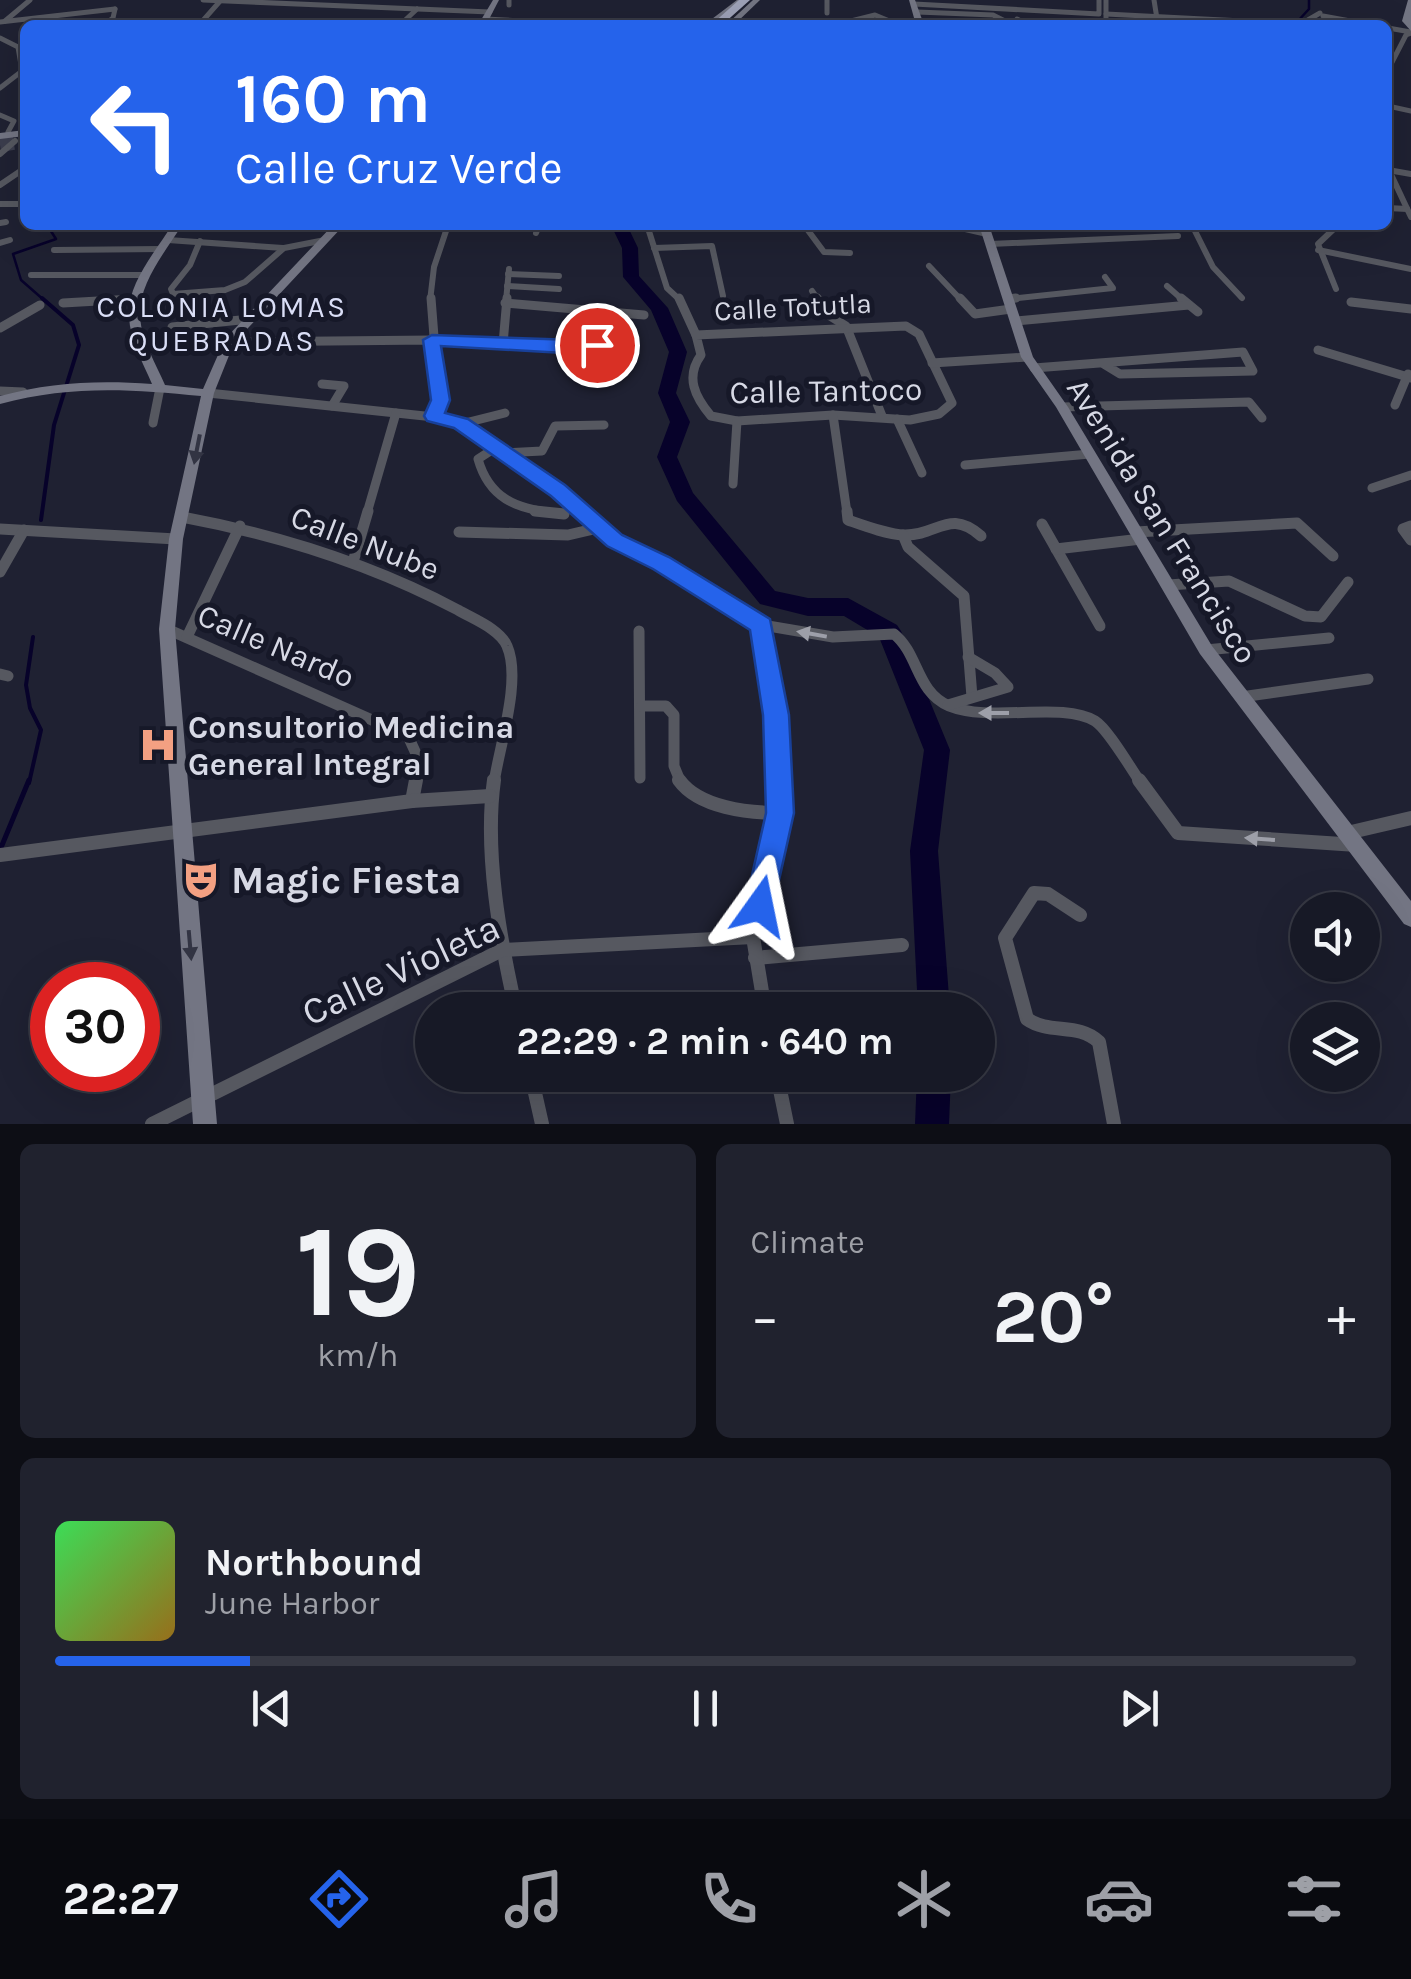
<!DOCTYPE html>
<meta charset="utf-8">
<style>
body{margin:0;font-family:Karla,sans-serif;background:#20222e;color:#f1f3f6;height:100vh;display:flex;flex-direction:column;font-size:38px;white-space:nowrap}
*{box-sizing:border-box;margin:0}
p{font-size:32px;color:#9ea0a7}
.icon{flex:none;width:55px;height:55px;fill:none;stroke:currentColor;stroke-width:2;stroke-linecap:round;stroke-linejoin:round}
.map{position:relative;height:1124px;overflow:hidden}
.panel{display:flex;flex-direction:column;gap:20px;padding:20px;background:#0d0e15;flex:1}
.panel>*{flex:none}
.top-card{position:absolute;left:20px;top:20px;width:1372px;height:210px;border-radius:15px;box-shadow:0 10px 40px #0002,0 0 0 2px #363843;background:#2563eb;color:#fff;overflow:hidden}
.fabs{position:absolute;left:1290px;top:892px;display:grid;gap:20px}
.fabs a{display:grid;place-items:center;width:90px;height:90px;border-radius:50%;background:#171926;box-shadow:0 10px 40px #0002,0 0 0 2px #363843;font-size:50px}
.speed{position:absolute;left:30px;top:962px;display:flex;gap:20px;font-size:50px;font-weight:700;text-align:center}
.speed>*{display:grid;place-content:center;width:130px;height:130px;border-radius:50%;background:#171926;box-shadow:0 10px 40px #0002,0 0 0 2px #363843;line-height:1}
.speed .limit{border:15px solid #d22;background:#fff;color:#111}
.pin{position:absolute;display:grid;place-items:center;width:85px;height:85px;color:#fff;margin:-42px;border:5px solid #fff;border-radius:50%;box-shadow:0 2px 10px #0007}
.me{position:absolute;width:110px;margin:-55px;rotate:12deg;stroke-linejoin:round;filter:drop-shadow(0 0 8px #0008)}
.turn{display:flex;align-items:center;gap:35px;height:210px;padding:0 50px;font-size:45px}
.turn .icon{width:130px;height:130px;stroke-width:2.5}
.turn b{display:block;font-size:70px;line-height:85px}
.big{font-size:75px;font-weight:700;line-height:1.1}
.panel .widget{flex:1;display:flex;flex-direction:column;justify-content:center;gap:15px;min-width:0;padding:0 35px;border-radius:15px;background:#20222e}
.panel .dial{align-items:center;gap:0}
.dial b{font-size:130px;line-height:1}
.song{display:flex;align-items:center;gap:30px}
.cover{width:120px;height:120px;border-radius:15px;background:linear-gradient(135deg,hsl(130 70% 55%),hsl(40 70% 35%))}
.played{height:10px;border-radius:5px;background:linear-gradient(90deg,#2563eb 15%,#363843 15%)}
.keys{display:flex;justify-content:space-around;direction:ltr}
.heat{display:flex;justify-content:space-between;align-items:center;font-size:55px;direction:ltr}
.panel .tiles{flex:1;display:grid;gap:20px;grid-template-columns:1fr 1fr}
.widget:last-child{grid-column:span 2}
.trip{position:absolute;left:415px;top:992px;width:580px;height:100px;border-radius:50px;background:#171926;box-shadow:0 10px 40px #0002,0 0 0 2px #363843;font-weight:700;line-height:100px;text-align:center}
.tab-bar{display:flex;height:160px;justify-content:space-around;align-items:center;background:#090a0f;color:#9ea0a7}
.tab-bar .icon{width:70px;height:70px}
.tab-bar .selected{color:#2563eb}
.tab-bar b{font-size:45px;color:#f1f3f6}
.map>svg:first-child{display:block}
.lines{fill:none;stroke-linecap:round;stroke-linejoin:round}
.stream-far2{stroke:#07022a;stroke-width:2.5}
.stream-far1{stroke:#07022a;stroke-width:4}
.stream{stroke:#07022a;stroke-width:5}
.river{fill:#07022a;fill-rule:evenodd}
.highway-tunnel{stroke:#3b3d4d;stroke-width:14;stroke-dasharray:14 6;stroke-linecap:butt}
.street-far4{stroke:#565860;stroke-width:5}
.street-far3{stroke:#565860;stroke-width:6}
.street-far2{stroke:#565860;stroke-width:9}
.street-far1{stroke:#565860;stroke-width:11}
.street{stroke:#565860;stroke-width:14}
.secondary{fill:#737583;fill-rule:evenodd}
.highway{fill:#9da1b7;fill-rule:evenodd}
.oneway{fill:#323443}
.oneway2{fill:#9d9fa9}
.route{fill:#2563eb;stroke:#184099;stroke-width:2.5}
.labels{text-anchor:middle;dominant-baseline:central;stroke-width:10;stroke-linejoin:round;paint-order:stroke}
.far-street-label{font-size:28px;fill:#d7d9e5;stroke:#161828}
.far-neighbourhood-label{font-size:30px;letter-spacing:2.5px;fill:#dadef6;stroke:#161828}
.street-label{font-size:32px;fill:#d7d9e5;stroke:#161828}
.poi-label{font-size:32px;font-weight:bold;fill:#d7d9e5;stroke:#161828;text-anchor:start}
.near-poi-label{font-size:38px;font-weight:bold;fill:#d7d9e5;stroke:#161828;text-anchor:start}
.near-street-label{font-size:38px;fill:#d7d9e5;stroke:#161828}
</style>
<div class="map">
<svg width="1411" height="1124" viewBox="0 0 1411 1124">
<rect width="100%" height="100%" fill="#1f2132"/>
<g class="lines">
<g class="stream-far2">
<path d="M1297,22L1309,9V0"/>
<path d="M45,301L21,280L13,254L56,239L49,228L52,225"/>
</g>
<g class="stream-far1">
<path d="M41,520L54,425L79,345L73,325L42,298"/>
<path d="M29,783L41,730L30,708L26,685L33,637"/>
</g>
<path class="stream" d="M0,850L29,780"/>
<g class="river">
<path d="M611,225H627L638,248L639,276L668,308L687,352L676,393L690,422L677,457L693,493L775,591L808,598H848L897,625L901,631L950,750L938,851L950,1010H918L910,851L924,750L879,637L844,616H808L760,604L677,501L657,457L670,422L658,393L669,352L651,310L623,277L622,248Z"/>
<path d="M917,1075H951L949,1124H915Z"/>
</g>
<path class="highway-tunnel" d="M0,145L25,141"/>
<g class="street-far4">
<path d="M203,0L490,12"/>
<path d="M509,0V5"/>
<path d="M827,0V13"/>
<path d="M1106,0V25"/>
<path d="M1154,0L1158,25"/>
<path d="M914,4L1099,14V0"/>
<path d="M917,12L993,15L1009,23"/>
<path d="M1106,14L1301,24L1320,13"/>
<path d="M1323,16L1372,25"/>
<path d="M485,19L602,25"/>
<path d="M1017,19L1028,25"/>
<path d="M5,21L30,0"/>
<path d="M649,21V25"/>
<path d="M0,22L115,9"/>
<path d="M374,24L391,25"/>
<path d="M104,25L113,18L115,9"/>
<path d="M199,25L221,0"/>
<path d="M245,25L254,21H306"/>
<path d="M400,25L417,9"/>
<path d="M835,25L875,15L899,25"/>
<path d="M1388,28L1411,32"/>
<path d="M0,38L18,47L22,71L0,88"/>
<path d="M1388,70L1406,35L1411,33"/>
<path d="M1388,106L1411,111"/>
<path d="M0,115L14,121L8,132"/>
</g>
<g class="street-far3">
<path d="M0,154L15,141"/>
<path d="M1388,168L1411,217"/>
<path d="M1388,170L1411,174"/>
<path d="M0,185L25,168"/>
<path d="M0,204H25"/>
<path d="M1388,208L1407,209"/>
<path d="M0,223L6,222"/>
<path d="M647,225L667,288L681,301"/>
<path d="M804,225L824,252L850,253"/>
<path d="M948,225L987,234"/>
<path d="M1192,225L1213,267L1242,298"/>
<path d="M536,233L539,225"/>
<path d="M168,240L283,248"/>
<path d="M200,241L190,265L171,289L173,294L225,290L245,282L284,248L325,240"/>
<path d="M0,243L10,240"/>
<path d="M990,244L1178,236"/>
<path d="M654,248L712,246L723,296"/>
<path d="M54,250L162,249"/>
<path d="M1318,250L1411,269"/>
<path d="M929,266L962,301"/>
<path d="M508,274L559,276"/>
<path d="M31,275H146"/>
<path d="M507,286L559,289"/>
<path d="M1167,286L1184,301"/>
<path d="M1336,289L1318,244L1338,225"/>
<path d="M812,291L819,301"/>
<path d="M1008,299L1113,288L1105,277"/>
<path d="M105,301L133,299"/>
<path d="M430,301L434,267L448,225"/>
<path d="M506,301L509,269"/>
</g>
<g class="street-far2">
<path d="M431,298L438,388L434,417"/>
<path d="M679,298L696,335"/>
<path d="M817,298L830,316L846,326L882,416"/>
<path d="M960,298L975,314L1011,309"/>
<path d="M1181,298L1198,312"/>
<path d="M1008,299L1016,298"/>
<path d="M1351,302L1411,309"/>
<path d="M63,303L133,299"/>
<path d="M505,303L644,315"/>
<path d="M1015,321L1189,305"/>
<path d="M906,326L919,334L952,403L939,414L910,420L833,415L737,421L711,416C695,397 685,377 701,355L696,335Z"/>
<path d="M0,328L40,305"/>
<path d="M229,342L432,340L564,348L631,343"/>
<path d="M503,344L507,298"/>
<path d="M181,347L172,327L250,319"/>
<path d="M1318,350L1411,378"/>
<path d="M932,363L1027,357"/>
<path d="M1034,368L1243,352L1253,371L1120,374L1102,363"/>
<path d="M322,384L344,386L332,406"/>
<path d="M0,391L23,392"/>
<path d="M208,393L434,417C488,431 542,476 584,513"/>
<path d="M1395,405L1408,374"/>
<path d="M1062,407L1249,402L1262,418"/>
<path d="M833,415L847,513"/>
<path d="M897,419L922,473"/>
<path d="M153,423L160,388"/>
<path d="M461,424L505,413"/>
<path d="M495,448L478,459C489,498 516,509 554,513"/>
<path d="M505,453L542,451L555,426L604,425"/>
<path d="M965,465L1090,454"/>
<path d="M733,484L737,421"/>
<path d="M1372,488L1411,475"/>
<path d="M367,513L396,413"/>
</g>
<g class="street-far1">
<path d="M535,511L564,514"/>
<path d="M581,511L615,541L661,563L762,625L833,637L894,634C919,654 916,692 949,706C991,723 1062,701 1095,721C1108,729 1131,769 1141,783"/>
<path d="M847,511L848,520C865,526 886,534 904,535C938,536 949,508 981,536"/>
<path d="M182,517C279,535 371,564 458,610C473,619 500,629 507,646C522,680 499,747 494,783"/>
<path d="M1042,524L1100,626"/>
<path d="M1411,526L1403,529L1411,540"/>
<path d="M0,529L176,539"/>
<path d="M459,532L568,535L598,528"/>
<path d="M1136,532L1297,523L1333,556"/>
<path d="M903,535L908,547L964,596L972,697"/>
<path d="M1056,549L1141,539"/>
<path d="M353,562L368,511"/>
<path d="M0,572L24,530"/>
<path d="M1168,585L1229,581L1305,616L1321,617L1348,582"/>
<path d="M762,625L776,715L779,783"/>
<path d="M167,629L408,736L418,758L415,783"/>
<path d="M639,631L640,778"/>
<path d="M187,637L240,526"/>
<path d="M1206,650L1329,638"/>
<path d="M0,674L8,676"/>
<path d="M1241,697L1368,679"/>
<path d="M948,705L1008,687L995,673L968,657"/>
<path d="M642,706H666L674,715V766L681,783"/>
</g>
<g class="street">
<path d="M494,780C484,852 500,940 516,1010"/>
<path d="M679,780C699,808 749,813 780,813"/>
<path d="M1139,780L1178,833L1357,845"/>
<path d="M412,801L416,780"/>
<path d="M1347,833L1411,818"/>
<path d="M0,855L412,801L490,796"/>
<path d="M1080,915L1048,894L1034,893L1005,938L1027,1019C1050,1035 1078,1022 1099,1042L1114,1124"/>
<path d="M755,958L902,945"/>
<path d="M765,1010L753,937L780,813L779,780"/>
<path d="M531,1075L542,1124"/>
<path d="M777,1075L787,1124"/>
<path d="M152,1124L502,950L753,937"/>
</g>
<g class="secondary">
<path d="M493,0H499L486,25H478Z"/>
<path d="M737,0H744L713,25H704Z"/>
<path d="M753,0H760L734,25H726Z"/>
<path d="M909,0H915L924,25H916Z"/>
<path d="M1408,0H1411V31L1402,21Z"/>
<path d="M25,130V136L0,139V133Z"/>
<path d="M172,225H182C166,251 137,285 140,318C142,341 156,364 165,385L203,389L225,339L333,225H344L234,343L214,393L183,539L175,629L217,1124H193L159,629L169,539L201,396C130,389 70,385 0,404V396C51,382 100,380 152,384C143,363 130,340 129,317C126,285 156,251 172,225Z"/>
<path d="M979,225H989L1033,357L1068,407L1212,646L1411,901V927L1404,924L1200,654L1056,407L1021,357Z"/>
</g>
<path class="highway" d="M739,0H750L722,25H711Z"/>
</g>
<defs><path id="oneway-solid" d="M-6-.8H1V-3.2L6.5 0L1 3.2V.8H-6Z" transform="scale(2.5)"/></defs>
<g class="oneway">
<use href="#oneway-solid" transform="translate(197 449) rotate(101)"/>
<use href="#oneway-solid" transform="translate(190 945) rotate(85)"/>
</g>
<g class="oneway2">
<use href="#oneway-solid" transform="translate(812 634) rotate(-170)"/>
<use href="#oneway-solid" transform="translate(994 713) rotate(-180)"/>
<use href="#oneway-solid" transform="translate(1260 839) rotate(-176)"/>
</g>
<path class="route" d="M432,335L604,341V349L564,353L441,346L450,400L445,413L468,419L565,485L622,535L669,557L770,619L789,715L794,813L771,916L760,920L750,916L745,906L766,813L763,715L750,630L653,569L607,546L551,496L454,428L427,421L424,416L431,400L423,340Z"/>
<defs>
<g id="hospital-bare" transform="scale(3)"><path d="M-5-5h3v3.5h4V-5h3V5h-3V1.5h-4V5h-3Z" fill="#f3a082" stroke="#161828" stroke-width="2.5" paint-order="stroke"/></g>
<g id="theatre-bare" transform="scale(3)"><path d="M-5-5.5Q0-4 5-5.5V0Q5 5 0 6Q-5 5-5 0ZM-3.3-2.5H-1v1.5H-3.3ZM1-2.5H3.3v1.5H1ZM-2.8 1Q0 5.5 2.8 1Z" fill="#f3a082" stroke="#161828" stroke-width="2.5" paint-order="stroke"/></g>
</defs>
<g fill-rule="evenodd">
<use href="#hospital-bare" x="158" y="745"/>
<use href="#theatre-bare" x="201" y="880"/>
</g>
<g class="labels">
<g class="far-street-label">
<text transform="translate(793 307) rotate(-3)">Calle Totutla</text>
</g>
<g class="far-neighbourhood-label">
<text x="222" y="307">COLONIA LOMAS<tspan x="222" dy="34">QUEBRADAS</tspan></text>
</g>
<g class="street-label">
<text transform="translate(826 391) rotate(-1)">Calle Tantoco</text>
<text transform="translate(1162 521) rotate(58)">Avenida San Francisco</text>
<text transform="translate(365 543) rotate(21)">Calle Nube</text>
<text transform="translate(276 646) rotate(23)">Calle Nardo</text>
</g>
<g class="poi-label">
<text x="188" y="727">Consultorio Medicina<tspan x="188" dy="37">General Integral</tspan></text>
</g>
<g class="near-poi-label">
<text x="231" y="880">Magic Fiesta</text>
</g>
<g class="near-street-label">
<text transform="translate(401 970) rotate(-25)">Calle Violeta</text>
</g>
</g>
</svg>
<div class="fabs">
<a><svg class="icon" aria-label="sound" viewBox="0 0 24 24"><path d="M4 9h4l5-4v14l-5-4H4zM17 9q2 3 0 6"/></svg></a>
<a><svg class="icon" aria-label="layers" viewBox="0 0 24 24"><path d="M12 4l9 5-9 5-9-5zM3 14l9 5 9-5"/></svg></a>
</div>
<div class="speed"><div class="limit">30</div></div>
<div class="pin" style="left:597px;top:345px;background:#d93025"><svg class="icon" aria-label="arrive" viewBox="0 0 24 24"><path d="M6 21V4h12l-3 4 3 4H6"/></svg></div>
<svg class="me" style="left:760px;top:906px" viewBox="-20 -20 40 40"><path d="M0-17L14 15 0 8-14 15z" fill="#2563eb" stroke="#fff" stroke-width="4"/></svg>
<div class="trip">22:29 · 2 min · 640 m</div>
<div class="top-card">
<div class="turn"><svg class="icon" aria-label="left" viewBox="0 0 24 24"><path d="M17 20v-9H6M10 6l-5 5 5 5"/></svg><div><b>160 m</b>Calle Cruz Verde</div></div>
</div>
</div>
<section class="panel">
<div class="tiles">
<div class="widget dial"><b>19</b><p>km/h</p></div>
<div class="widget"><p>Climate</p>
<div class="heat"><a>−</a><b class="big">20°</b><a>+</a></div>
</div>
<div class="widget">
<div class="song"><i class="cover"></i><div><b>Northbound</b><p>June Harbor</p></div></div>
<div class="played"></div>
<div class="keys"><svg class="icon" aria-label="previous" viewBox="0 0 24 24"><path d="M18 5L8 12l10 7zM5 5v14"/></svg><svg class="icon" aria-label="pause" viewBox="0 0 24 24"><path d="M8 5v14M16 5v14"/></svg><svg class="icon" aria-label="next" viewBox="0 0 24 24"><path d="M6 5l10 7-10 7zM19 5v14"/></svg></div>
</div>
</div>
</section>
<nav class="tab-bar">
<b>22:27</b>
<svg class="icon selected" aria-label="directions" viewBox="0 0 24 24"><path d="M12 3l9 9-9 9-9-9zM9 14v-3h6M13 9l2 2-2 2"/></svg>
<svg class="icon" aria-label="music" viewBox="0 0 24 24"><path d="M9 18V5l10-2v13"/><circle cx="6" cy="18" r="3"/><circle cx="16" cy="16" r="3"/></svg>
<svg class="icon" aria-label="phone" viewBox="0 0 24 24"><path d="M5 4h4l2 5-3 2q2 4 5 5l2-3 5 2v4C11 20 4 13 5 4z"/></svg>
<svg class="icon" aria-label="climate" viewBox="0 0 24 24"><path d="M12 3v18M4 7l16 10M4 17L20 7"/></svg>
<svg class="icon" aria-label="car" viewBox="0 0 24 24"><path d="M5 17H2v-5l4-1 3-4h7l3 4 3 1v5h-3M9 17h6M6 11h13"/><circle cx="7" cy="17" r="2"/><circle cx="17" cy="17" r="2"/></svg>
<svg class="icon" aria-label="filters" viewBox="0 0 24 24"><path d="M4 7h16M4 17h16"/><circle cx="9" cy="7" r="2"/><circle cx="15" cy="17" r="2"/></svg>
</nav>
